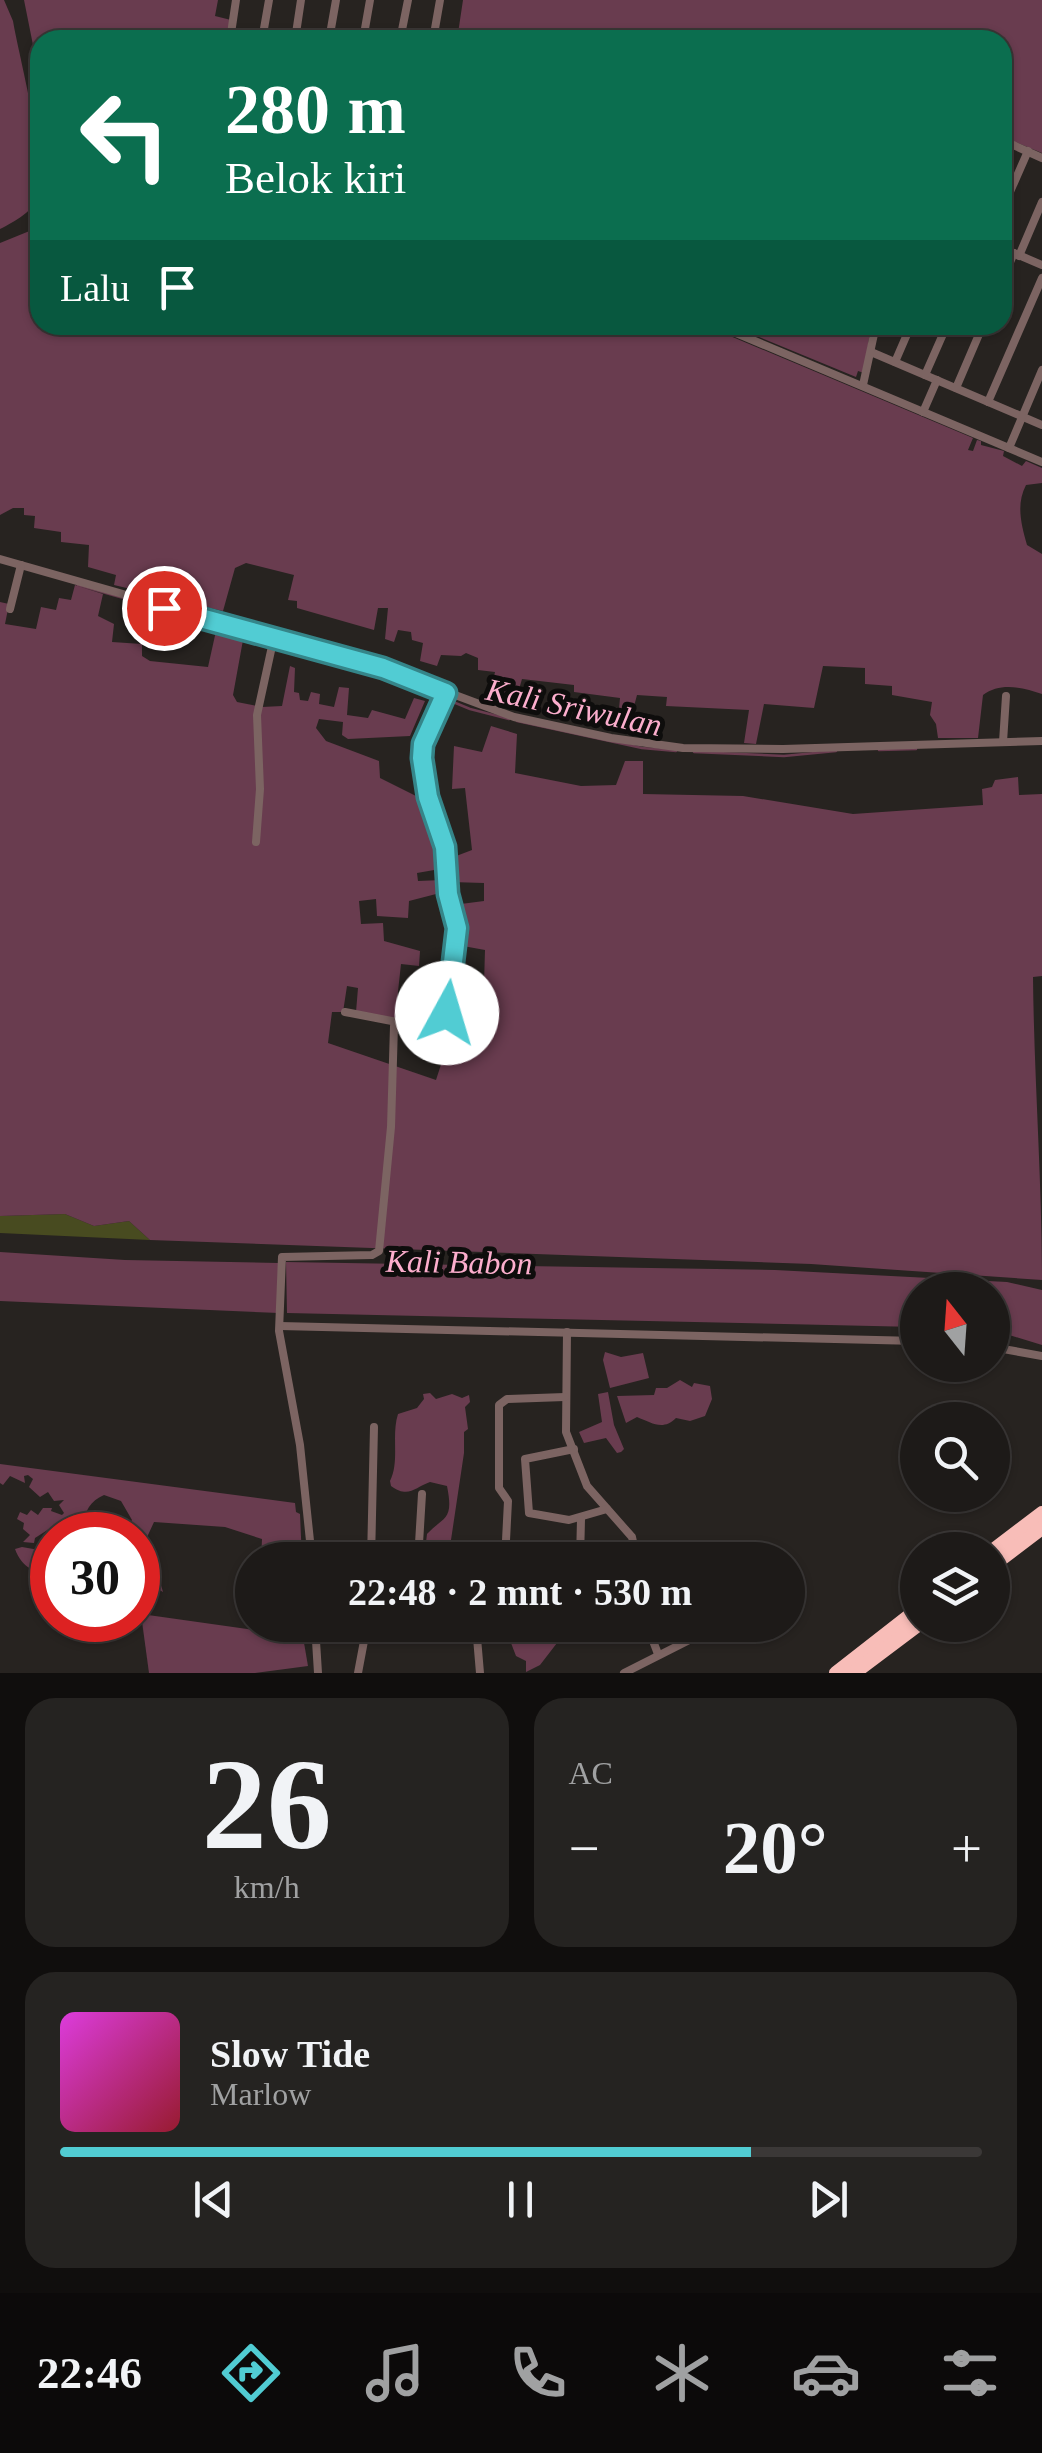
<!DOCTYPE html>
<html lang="id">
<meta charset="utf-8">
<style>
body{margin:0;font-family:Georgia,serif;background:#252321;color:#f1f3f6;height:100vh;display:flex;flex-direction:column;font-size:38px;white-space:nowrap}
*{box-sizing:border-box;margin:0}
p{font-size:32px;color:#a0a1a2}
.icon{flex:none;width:55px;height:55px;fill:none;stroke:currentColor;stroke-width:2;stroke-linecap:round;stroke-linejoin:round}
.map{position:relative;height:1673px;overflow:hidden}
.sheet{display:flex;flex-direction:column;gap:25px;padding:25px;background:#100e0d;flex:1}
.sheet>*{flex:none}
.top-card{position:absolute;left:30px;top:30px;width:982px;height:305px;border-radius:30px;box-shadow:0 2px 8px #0004,0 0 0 2px #3b3837;background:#0b6e4f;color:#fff;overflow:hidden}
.needle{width:65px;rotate:343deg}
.tools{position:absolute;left:900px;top:1272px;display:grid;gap:20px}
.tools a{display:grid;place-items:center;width:110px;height:110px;border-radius:50%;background:#1d1a18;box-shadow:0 2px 8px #0004,0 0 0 2px #3b3837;font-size:50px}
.speed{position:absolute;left:30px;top:1512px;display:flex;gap:20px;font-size:50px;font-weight:700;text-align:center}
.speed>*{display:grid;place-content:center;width:130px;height:130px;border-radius:50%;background:#1d1a18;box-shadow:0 2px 8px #0004,0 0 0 2px #3b3837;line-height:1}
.speed .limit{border:15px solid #d22;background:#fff;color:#111}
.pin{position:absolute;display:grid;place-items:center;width:85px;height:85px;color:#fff;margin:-42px;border:5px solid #fff;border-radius:50%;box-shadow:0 2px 10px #0007}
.me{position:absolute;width:110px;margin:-55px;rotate:6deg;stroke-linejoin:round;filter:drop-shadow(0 0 8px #0008)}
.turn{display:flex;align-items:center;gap:35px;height:210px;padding:0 30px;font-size:45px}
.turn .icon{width:130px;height:130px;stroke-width:2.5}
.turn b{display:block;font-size:70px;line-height:85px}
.then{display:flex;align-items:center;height:95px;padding:0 30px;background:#0003;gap:20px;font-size:38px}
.big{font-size:75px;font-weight:600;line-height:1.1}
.sheet .card{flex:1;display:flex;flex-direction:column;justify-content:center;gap:15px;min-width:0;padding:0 35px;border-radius:30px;background:#252321}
.sheet .dial{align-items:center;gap:0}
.dial b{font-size:130px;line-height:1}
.song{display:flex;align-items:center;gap:30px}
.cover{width:120px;height:120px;border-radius:15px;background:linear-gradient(135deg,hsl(300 70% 55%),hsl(350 70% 35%))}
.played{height:10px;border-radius:5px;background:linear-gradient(90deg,#51ccd3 75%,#3b3837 75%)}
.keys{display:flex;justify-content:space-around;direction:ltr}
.heat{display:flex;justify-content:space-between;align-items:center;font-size:55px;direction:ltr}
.sheet .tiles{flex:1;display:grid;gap:25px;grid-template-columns:1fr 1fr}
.card:last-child{grid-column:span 2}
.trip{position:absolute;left:235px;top:1542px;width:570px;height:100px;border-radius:50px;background:#1d1a18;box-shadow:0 2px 8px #0004,0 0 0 2px #3b3837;font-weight:600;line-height:100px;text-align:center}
.tab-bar{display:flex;height:160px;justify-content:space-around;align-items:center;background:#0c0a0a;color:#a0a1a2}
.tab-bar .icon{width:70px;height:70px}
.tab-bar .on{color:#51ccd3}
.tab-bar b{font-size:45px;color:#f1f3f6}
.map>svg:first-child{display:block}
.green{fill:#484b20}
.water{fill:#693c4f}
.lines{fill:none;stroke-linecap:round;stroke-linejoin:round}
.stream{stroke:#693c4f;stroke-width:2.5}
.street{stroke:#7c6462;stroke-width:8}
.highway{stroke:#f8bdb8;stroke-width:14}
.route-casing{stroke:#358589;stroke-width:25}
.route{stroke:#51ccd3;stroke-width:18}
.labels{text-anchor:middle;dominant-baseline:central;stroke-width:10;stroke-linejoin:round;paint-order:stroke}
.water-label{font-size:32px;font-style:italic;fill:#fcaecd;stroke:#0e0d0c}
</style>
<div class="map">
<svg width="1042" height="1673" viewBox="0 0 1042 1673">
<rect width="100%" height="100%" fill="#272320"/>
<path class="green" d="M65,1214L94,1226L129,1221L150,1240L0,1233V1216Z"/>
<g class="water">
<path d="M0,0H4L13,21C19,56 47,164 40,193C36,210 14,222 0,229Z"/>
<path d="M24,0H218L215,16L231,20L223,40H40V80Z"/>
<path d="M463,0H1042V153L1003,137L1002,40H457Z"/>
<path d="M40,221V325H704L973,438L968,450L973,451L977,440L981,441V445L1004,451L1003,456L1022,466L1026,461L1042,468V483L1026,485C1016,504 1021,524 1027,545L1042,554V694C1022,687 1000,682 983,695L978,738H938L936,724L930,715L932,702L892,695V686L865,684V668L823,666L814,708L764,704L756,744L744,743L749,710L666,706L667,697L637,695L632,714L619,709L620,698L574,692V685L522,679L513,710L488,703L495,672L478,670V658L466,653L461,656L441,655L437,666L420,661L423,643L412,640L411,632L398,630L394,642L385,639L388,608H378L374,630L297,608V601L288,600L294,575L246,563L235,568L223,611L114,585L116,575L88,567L89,545L61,542V532L34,528L35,516L24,515V508H13L0,515V243L32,230Z"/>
<path d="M730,325H871L864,373L858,371L856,377Z"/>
<path d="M75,585L103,594L98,616L114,624L112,642L142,644V656L150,661L208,667L216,631L243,640L233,695L237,702L262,707L282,706L290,666L295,668L294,692L299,693L300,700L308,701L311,692L320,694L319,704L334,707L339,687L349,688L347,715L368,718L372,710L405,719L414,698L425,701L410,736L348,739L342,735L343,722L319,719L316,728L326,741L379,761L380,778L424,800L440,847V869L417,873L418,881L442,880L440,893L409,901L408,918L377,916L376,899L359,901L361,924L383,923L384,941L420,951L419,966L401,964L395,1019L356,1012L358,988L347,986L343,1012H332L328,1043L436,1080L457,1015L483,1017L485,950L463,946L453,905L484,901V883L451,882V858L472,850L465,788L452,789L454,746L482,752L491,726L517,734L515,773L581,786L616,785L625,761H643V794L743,796L853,814L983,805L982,789L992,787L995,780L1018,777L1019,795L1042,794V976L1033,977C1034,1078 1042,1179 1042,1280L811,1264L150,1240L129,1221L94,1226L65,1214L0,1216V602L9,604L5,624L36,629L41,607L56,610L59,598L71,600Z"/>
<path d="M0,1252L125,1260L278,1263L279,1313L0,1301Z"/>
<path d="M286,1262L775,1270L1007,1282L1042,1290V1345L993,1330L992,1290H918L917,1327L287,1313Z"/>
<path d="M605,1352L621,1357L643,1353L649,1378L610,1388L603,1360Z"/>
<path d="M680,1380L692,1387L694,1383L710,1386L712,1399L705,1416L690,1421L676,1418C663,1431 652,1423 637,1417L626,1423L617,1396L654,1395L656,1388H667Z"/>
<path d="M608,1392L614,1425L624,1449L621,1452L617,1453L606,1438L584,1443L579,1432L602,1422L598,1394Z"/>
<path d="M430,1393L436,1399L452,1394L462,1398L469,1395L470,1402L465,1407L468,1429L464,1432V1453L448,1560L424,1559L427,1534C444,1516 454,1521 447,1486L430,1482C415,1487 409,1499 391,1486L390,1481C400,1461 391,1436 398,1414L417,1408L424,1399L423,1394Z"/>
<path d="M0,1464L295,1503L296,1512L300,1514L302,1560H261L262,1539L225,1527L154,1522L143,1546L142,1557L157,1571L163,1592L144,1581V1563L139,1561L138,1572V1535H123L132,1520L121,1501L104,1495C90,1501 85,1511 83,1525L97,1535H57L65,1534L70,1529L63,1520L35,1538L34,1543L23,1542L30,1535L23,1529L24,1523L17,1519L20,1512L27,1515L31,1510L38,1515L43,1508H52L51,1511L62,1515L64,1513L59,1505L64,1500L54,1501L48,1492L40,1497L29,1487L33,1479L28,1475L24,1476L25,1483L10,1476L3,1485L0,1483Z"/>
<path d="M22,1547L45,1551L39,1559L52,1562V1577C35,1572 22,1568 15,1549Z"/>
<path d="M141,1614L303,1637L308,1666L255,1673H149Z"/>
<path d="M512,1625L554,1627L536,1631L539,1639L555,1634L557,1643L540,1665L526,1672V1661L516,1656L511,1643Z"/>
</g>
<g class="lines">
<g class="stream">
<path d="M78,585L340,660"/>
<path d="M376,670L470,709L509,719"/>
<path d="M517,721L642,748L676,751"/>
<path d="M879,750L916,749"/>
<path d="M694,752L784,756L836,751"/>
</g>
<g class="street">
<path d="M230,40L236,0"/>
<path d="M262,40L269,0"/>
<path d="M295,40L301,0"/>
<path d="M329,40L336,0"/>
<path d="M363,40L370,0"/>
<path d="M400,40L408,0"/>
<path d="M433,40L440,0"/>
<path d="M1002,140L1042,158"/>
<path d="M1002,210L1028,151"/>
<path d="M1002,248L1042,265"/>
<path d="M1019,256L1042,202"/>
<path d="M1002,281L1014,253"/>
<path d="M717,325L1042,462"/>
<path d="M871,352L1042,425"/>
<path d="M895,362L911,325"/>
<path d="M925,375L947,325"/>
<path d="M863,385L876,325"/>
<path d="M956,388L983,325"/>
<path d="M988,402L1042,278"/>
<path d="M923,412L937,380"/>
<path d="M1009,448L1042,370"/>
<path d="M0,559L383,668L514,717L611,738L683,748L783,749L1042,741"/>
<path d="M10,609L21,565"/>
<path d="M1003,742L1006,696"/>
<path d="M256,842L260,789L257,715L274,637"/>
<path d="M345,1012L397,1022"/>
<path d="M280,1326L918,1341"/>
<path d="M567,1332L566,1432L587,1486L632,1537L637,1560"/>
<path d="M992,1347L1042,1356"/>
<path d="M574,1449L525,1459L529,1513L569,1520L607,1509"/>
<path d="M312,1560L300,1445L279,1331L282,1257L372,1255L379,1251L391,1127L394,1026L397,1022L447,1013L457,928L447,895L445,847L425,785L422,751L446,693"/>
<path d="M371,1560L374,1427"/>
<path d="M418,1560L422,1494"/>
<path d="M505,1560L508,1501L499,1488V1405L507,1399L565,1397"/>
<path d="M580,1560L581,1519"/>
<path d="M315,1625L318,1673"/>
<path d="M463,1625H496"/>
<path d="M647,1625L658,1654"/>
<path d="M476,1626L480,1673"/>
<path d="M560,1628L572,1625"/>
<path d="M358,1673L367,1625"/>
<path d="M624,1673L719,1625"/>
</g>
<g class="highway">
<path d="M992,1551L1042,1513"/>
<path d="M992,1566L1042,1528"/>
<path d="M836,1673L918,1609"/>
<path d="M854,1673L918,1625"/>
</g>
</g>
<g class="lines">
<g class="route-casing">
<path id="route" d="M164,608L383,668L446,693L423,744L422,758L428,797L445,847L448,894L457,928L447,1013"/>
</g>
<use href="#route" class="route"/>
</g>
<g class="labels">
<g class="water-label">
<text transform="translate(574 707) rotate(12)">Kali Sriwulan</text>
<text transform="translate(459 1262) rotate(1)">Kali Babon</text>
</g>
</g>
</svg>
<div class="tools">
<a><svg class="needle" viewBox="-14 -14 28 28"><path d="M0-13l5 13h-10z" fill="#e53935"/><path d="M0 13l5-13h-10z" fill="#a0a1a2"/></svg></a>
<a><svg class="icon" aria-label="search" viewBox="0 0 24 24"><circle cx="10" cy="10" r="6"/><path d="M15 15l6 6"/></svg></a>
<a><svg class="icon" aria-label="layers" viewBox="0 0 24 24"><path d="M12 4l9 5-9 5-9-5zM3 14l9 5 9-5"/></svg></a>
</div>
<div class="speed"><div class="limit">30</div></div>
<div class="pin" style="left:164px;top:608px;background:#d93025"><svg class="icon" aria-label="arrive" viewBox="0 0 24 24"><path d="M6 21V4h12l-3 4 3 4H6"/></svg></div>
<svg class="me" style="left:447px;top:1013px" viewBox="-20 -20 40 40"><circle r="19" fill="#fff"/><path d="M0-13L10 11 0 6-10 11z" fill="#51ccd3"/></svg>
<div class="trip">22:48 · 2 mnt · 530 m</div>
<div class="top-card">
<div class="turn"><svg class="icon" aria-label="left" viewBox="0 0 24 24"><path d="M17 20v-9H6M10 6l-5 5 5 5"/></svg><div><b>280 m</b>Belok kiri</div></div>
<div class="then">Lalu<svg class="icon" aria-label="arrive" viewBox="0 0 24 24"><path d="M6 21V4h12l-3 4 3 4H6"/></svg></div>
</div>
</div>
<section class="sheet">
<div class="tiles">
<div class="card dial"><b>26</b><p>km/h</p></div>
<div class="card"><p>AC</p>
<div class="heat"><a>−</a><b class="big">20°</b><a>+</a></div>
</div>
<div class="card">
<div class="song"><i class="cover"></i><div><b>Slow Tide</b><p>Marlow</p></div></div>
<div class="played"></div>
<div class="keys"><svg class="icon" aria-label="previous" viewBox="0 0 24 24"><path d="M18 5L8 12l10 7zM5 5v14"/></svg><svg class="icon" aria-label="pause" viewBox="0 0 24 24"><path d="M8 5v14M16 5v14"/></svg><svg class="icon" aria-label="next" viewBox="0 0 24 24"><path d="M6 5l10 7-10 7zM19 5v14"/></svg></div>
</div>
</div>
</section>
<nav class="tab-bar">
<b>22:46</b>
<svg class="icon on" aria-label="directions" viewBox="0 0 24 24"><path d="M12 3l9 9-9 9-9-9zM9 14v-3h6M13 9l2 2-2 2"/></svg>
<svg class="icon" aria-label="music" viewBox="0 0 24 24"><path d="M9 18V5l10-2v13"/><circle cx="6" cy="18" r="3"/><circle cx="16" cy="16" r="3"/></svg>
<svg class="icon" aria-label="phone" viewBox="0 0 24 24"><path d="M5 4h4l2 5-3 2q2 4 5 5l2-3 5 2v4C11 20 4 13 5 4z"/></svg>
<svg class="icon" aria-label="climate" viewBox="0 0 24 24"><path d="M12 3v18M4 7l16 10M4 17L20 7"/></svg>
<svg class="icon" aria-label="car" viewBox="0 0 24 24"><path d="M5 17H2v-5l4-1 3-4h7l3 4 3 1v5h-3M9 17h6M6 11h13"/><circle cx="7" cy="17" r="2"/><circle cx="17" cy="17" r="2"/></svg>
<svg class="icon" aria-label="filters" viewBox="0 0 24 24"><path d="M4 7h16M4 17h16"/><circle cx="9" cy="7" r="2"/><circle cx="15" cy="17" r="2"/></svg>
</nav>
